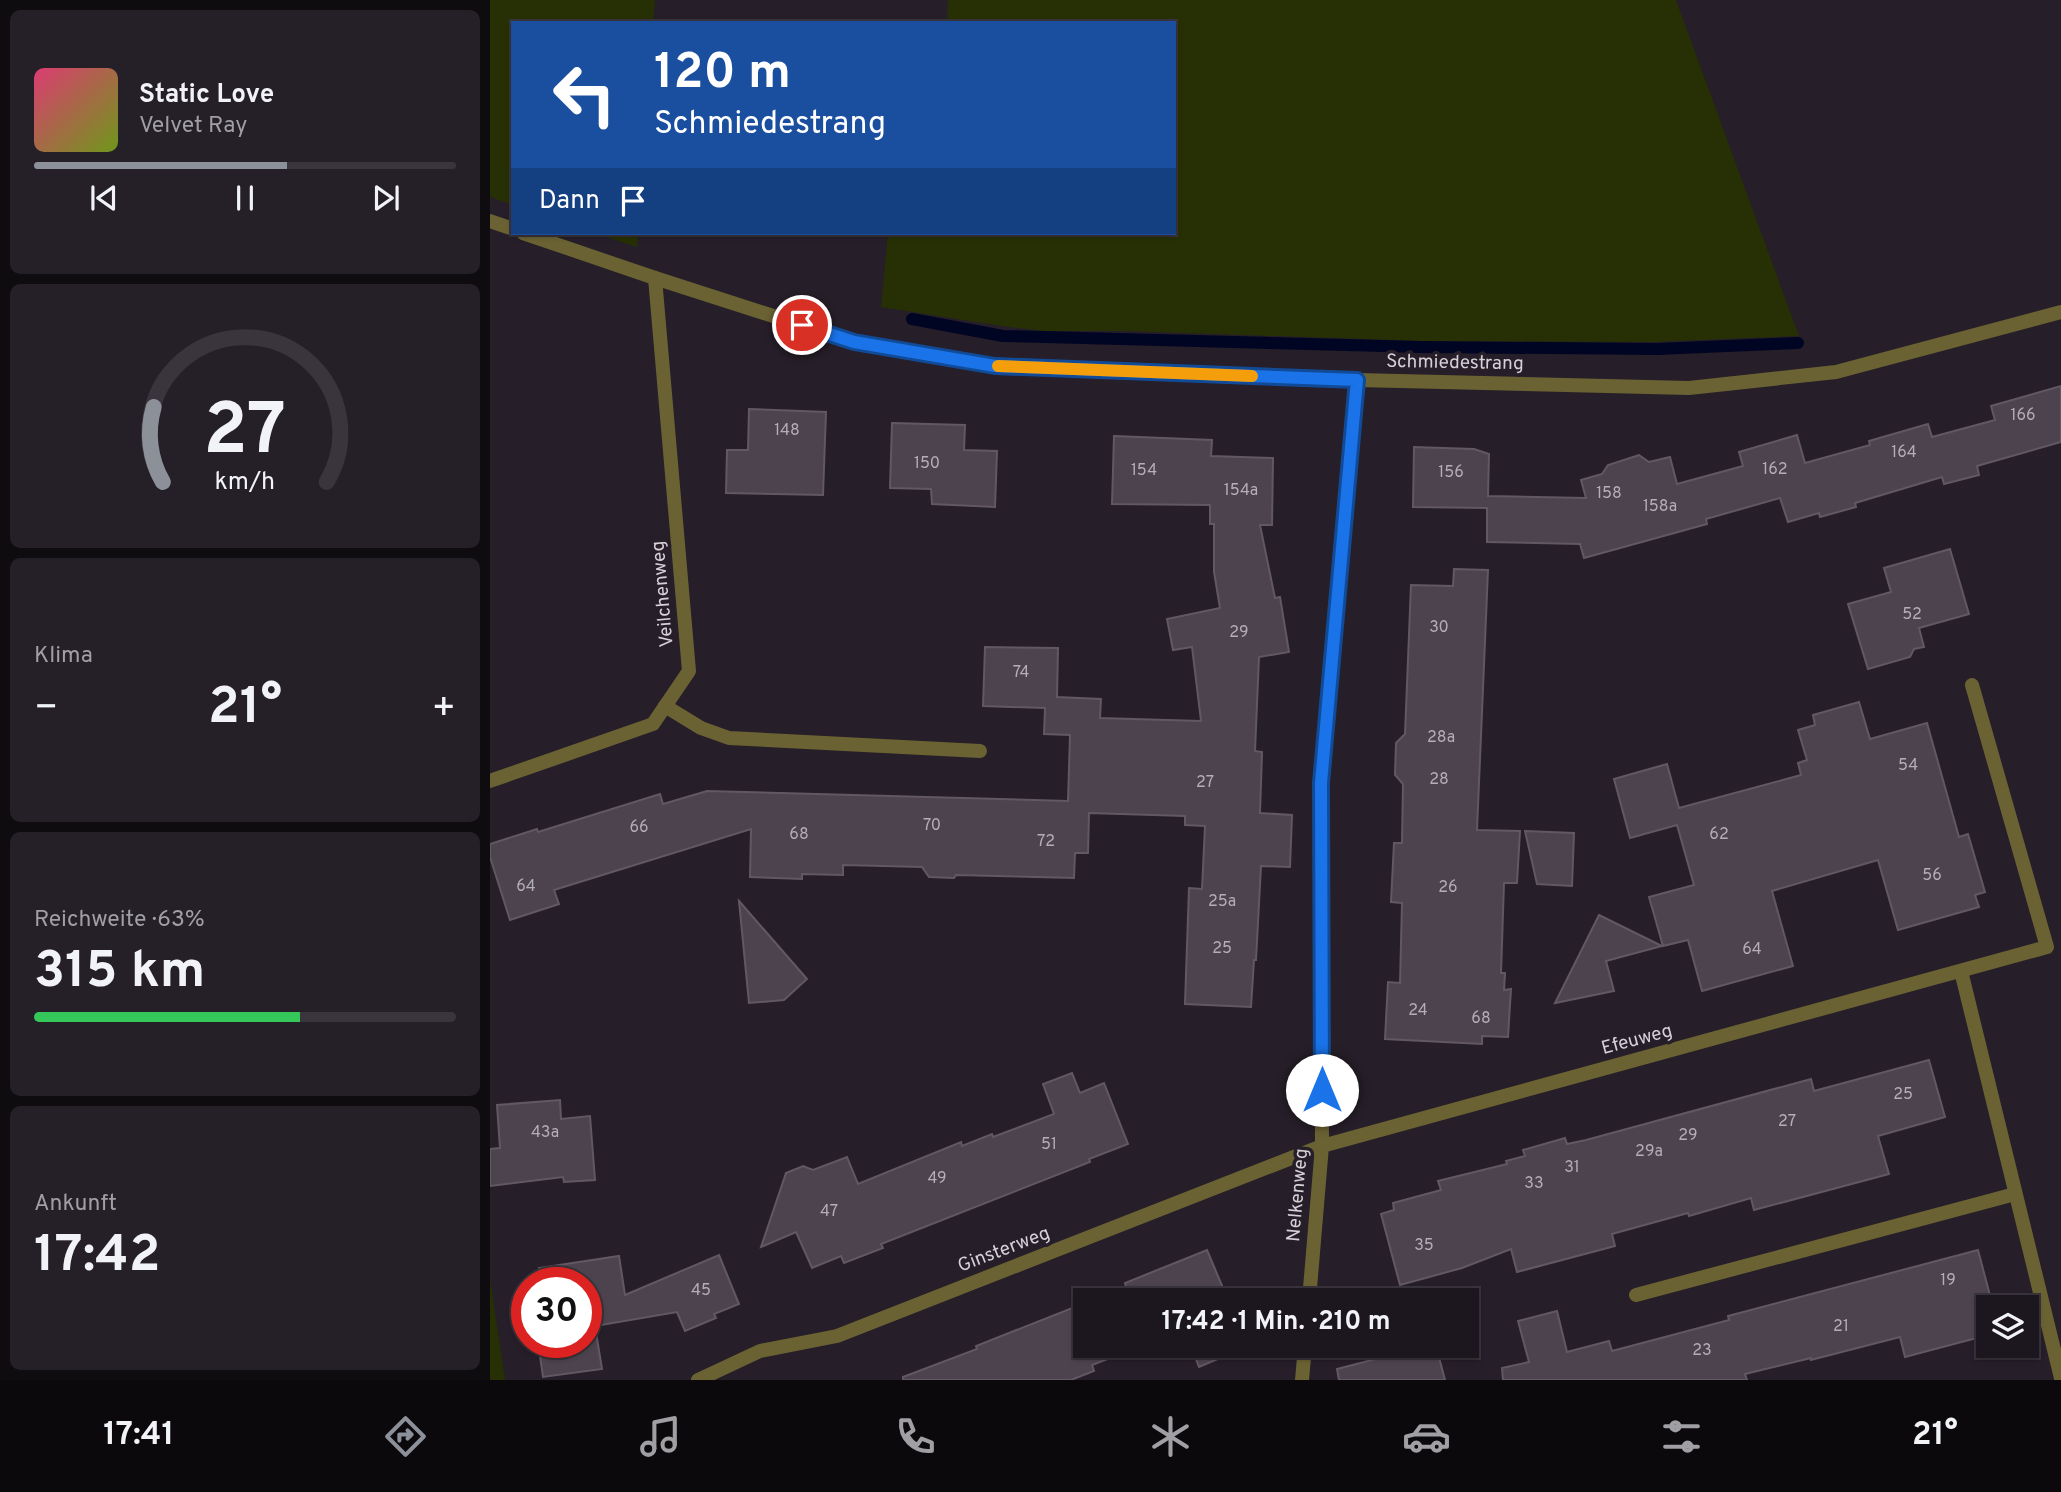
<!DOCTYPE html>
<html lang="de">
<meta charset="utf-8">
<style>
body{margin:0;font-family:Overpass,sans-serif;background:#251f27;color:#f1f3f6;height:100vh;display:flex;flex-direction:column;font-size:26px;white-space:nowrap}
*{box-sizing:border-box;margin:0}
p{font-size:23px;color:#a09fa4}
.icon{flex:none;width:38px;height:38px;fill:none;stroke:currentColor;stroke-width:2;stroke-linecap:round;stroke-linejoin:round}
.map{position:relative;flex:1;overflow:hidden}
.panel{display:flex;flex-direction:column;gap:10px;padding:10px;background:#0f0c10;width:490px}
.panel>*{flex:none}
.hud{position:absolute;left:21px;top:21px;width:665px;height:214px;border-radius:0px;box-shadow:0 2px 5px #0004,0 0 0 2px #3a353c;background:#1a4fa0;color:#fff;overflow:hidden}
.tools{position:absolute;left:1486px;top:1295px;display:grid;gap:14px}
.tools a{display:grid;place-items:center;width:63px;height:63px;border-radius:0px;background:#1c161e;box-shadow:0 2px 5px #0004,0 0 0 2px #3a353c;font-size:35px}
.speed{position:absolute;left:21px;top:1267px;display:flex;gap:14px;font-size:35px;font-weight:700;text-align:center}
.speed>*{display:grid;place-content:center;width:91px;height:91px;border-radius:50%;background:#1c161e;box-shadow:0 2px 5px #0004,0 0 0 2px #3a353c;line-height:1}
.speed .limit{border:10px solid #d22;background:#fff;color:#111}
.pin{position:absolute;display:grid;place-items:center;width:60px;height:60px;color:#fff;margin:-30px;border:4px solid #fff;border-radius:50%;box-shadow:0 2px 7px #0007}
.me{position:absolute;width:77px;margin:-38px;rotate:0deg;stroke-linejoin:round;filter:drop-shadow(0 0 5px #0008)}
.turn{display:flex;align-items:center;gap:24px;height:147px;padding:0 28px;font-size:32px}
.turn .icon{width:91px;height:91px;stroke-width:2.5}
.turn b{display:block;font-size:49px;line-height:60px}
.then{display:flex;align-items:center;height:66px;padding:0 28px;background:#0003;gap:14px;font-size:26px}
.big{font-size:52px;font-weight:700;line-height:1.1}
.panel .widget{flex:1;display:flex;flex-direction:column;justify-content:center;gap:10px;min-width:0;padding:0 24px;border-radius:10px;background:#251f27}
.panel .dial{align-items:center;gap:0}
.dial svg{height:182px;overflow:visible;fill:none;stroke:#3a353c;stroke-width:7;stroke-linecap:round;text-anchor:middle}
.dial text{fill:#f1f3f6;stroke:none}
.song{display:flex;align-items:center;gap:21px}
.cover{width:84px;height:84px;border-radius:10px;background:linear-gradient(135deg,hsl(340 70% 55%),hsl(80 70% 35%))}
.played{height:7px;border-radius:4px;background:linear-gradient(90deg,#8c9099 60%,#3a353c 60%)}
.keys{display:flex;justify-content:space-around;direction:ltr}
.heat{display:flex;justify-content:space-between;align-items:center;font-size:38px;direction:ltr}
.charge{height:10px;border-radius:5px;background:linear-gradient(90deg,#34c759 63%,#3a353c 0)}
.trip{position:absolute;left:583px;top:1288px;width:406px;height:70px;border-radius:0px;background:#1c161e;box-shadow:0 2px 5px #0004,0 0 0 2px #3a353c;font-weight:700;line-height:70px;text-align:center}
.tabs{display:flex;height:112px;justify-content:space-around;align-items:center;background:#0b090c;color:#a09fa4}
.tabs .icon{width:49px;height:49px}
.tabs .selected{color:#8c9099}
.tabs b{font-size:32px;color:#f1f3f6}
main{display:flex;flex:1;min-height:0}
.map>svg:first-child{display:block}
.green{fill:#273004}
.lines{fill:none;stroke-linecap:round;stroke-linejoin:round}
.stream{stroke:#000523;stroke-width:12}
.building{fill:#4c434e;stroke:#615864;stroke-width:2}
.lane{stroke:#6b6233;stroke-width:14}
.street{stroke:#6b6233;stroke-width:14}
.route-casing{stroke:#114b97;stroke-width:18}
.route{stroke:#1a73e8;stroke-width:12}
.slow{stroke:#f59e0b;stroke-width:12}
.labels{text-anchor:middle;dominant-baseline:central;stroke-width:7;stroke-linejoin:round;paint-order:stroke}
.number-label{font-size:16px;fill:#b4aeb5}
.street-label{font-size:19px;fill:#d6d1d7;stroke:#261e28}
</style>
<main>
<section class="panel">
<div class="widget">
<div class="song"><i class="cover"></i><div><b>Static Love</b><p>Velvet Ray</p></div></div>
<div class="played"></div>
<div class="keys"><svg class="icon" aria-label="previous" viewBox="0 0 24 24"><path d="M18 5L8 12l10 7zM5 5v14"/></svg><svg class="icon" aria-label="pause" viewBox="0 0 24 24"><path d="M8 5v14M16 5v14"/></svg><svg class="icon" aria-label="next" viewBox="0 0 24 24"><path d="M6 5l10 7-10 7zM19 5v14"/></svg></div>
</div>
<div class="widget dial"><svg viewBox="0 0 100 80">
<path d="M14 69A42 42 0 1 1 86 69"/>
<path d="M14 69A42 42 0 0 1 10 36" stroke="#8c9099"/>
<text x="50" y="56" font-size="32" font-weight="700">27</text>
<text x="50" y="72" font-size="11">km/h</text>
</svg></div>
<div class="widget"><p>Klima</p>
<div class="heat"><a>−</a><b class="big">21°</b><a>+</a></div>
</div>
<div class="widget"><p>Reichweite · 63%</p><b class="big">315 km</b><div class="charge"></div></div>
<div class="widget"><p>Ankunft</p><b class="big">17:42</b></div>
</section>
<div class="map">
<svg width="1571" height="1380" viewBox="0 0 1571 1380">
<rect width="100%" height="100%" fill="#261e28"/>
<g class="green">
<path d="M0,0H165L163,23H23V205L0,197Z"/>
<path d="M458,0H1186L1309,336L1162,342L932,341L636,331H554L512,326L391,307L398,233H684V23H457Z"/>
<path d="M104,233H148L147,247Z"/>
<path d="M0,1278L15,1380H0Z"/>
</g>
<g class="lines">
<path class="stream" d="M422,319L513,336L555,337L931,347L1167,349L1308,343"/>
</g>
<g class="building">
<path d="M1571,386V442L1487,466L1489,475L1454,484L1452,477L1365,503L1366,507L1330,517L1329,513L1298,522L1290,498L1216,519L1217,524L1094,558L1090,544L997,542V508L923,507L924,447L984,449L999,454L998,496L1096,498L1091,480L1112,474L1118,465L1149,455L1159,462L1180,457L1187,484L1253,466L1249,452L1307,435L1315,463L1380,445L1379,441L1438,424L1442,437L1505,420L1501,406Z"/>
<path d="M259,409L336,412L333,495L236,493L237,450H258Z"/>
<path d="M402,423L475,425L474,450L507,451L505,507L442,504L441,489L400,488Z"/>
<path d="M624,436L722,440L721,456L783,458L782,525H770L785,598L790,597L799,652L769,657L765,751L772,752L770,813L802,815L800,867L771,866L766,960H764L761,1007L695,1004L699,888L712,889L715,826L695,825V816L599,813L598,853H585L584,878L466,875L464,878L439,877L432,867L353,865V875L312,874V879L260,877L261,829L64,890L69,904L20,920L0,857V844L47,829L48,832L170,794L173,804L217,791L578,801L580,735L554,734L555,708L493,706L495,647L568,648L567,697L611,699L610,718L711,721L702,647L683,650L677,619L730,608L724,572V524H720V505L622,504Z"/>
<path d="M1460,549L1479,614L1429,628L1434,647L1424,649L1420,657L1378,669L1358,604L1401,592L1394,568Z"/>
<path d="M964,569L998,570L987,830L1030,831L1027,883H1014L1011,973H1015L1014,990L1021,989L1018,1037L992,1036V1044L895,1039L898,982L910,983L912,903L901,902L904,843H912L913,784L905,775L906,743L915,734L921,585L963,586Z"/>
<path d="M1369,702L1380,739L1437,723L1469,837L1478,834L1495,892L1485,895L1489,907L1408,930L1388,860L1282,891L1303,966L1212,991L1198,940L1173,946L1159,897L1204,885L1187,825L1140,838L1124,779L1177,764L1189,808L1311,775L1308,763L1317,760L1308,730L1325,725L1323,715Z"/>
<path d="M1035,831L1084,833L1082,886L1047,884Z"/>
<path d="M249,901L317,979L294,1000L259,1003Z"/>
<path d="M1109,915L1172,946L1116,961L1124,991L1065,1003Z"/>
<path d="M1439,1060L1455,1117L1388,1136L1399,1174L1264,1210L1261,1198L1199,1216L1198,1213L1122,1234L1125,1246L1027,1272L1021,1249L972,1268L910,1285L891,1214L904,1210L903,1203L951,1190L948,1181L1017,1164L1016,1161L1035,1156L1033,1150L1075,1138L1077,1144L1096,1140L1321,1079L1324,1091Z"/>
<path d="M582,1073L590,1093L614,1083L638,1144L599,1159L600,1162L391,1244L393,1248L354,1263L351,1256L322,1268L306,1232L271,1247L296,1173L313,1166L323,1170L357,1157L368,1184L471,1142L472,1146L502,1134L503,1137L564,1114L553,1084Z"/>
<path d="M70,1100L71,1119L100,1116L105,1180L74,1182L73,1177L0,1186V1149L10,1148L7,1105Z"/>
<path d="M717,1250L738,1300H602L636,1287L635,1283Z"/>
<path d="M1488,1250L1503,1307H1498V1335L1415,1357L1410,1337L1321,1360V1358L1255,1374L1257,1380H1013L1012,1368L1039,1362L1028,1321L1067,1311L1077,1352L1119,1341L1122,1351L1239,1320L1238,1316Z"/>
<path d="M229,1255L249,1304L224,1314L226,1318L195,1331L187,1312L105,1326L112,1369L53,1377L48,1342H96V1283H51L49,1268L129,1256L135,1295Z"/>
<path d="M595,1303V1346H651L602,1365L604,1371L581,1380H413V1377L487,1349L486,1346Z"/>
<path d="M701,1346H753L754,1348L709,1367Z"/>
<path d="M936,1346H946L955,1380H849L847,1369Z"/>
</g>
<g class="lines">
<g class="lane">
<path d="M175,706L211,728L239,738L490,751"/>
<path d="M1146,1295L1525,1194"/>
</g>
<g class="street">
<path d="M0,221L23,229"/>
<path d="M33,233L165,278L364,342L505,366L867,380L1199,388L1346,372L1571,312"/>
<path d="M0,781L163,724L199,671L165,278"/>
<path d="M1471,971L1571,1378"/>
<path d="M819,1300L832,1146L831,783L867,380"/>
<path d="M208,1380L270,1351L347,1336L832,1146L1557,947L1482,685"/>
<path d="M812,1380L815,1346"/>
</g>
</g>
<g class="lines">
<g class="route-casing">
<path id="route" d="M312,325L364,342L505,366L867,380L831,783L832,1090"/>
</g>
<use href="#route" class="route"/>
<path class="slow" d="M508,366L762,376"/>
</g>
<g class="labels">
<g class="number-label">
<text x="1533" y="416">166</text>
<text x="297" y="431">148</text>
<text x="1414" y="453">164</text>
<text x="437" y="464">150</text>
<text x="1285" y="470">162</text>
<text x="654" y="471">154</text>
<text x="961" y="473">156</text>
<text x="751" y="491">154a</text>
<text x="1119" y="494">158</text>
<text x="1170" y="507">158a</text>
<text x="1422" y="615">52</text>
<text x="949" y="628">30</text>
<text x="749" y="633">29</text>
<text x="531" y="673">74</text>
<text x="951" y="738">28a</text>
<text x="1418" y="766">54</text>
<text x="949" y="780">28</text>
<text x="715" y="783">27</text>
<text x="442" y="826">70</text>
<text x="149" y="828">66</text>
<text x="309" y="835">68</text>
<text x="1229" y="835">62</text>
<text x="556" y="842">72</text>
<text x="1442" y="876">56</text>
<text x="36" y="887">64</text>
<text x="958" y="888">26</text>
<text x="732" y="902">25a</text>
<text x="732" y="949">25</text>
<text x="1262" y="950">64</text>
<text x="928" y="1011">24</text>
<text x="991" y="1019">68</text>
<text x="1413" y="1095">25</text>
<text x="1297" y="1122">27</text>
<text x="55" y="1133">43a</text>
<text x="1198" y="1136">29</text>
<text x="559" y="1145">51</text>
<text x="1159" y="1152">29a</text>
<text x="1082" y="1168">31</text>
<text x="447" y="1179">49</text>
<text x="1044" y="1184">33</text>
<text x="339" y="1212">47</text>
<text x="934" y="1246">35</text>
<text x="1458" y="1281">19</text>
<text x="211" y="1291">45</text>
<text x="1351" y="1327">21</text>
<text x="1212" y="1351">23</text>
</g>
<g class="street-label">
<text transform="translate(965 363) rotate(1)">Schmiedestrang</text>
<text transform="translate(173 594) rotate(-95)">Veilchenweg</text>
<text transform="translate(1147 1040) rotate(-15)">Efeuweg</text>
<text transform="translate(808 1195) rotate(-85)">Nelkenweg</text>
<text transform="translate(514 1250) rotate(-21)">Ginsterweg</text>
</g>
</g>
</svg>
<div class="tools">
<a><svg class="icon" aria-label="layers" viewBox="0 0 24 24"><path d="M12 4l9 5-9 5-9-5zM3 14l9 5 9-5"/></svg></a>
</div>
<div class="speed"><div class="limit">30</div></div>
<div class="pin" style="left:312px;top:325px;background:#d93025"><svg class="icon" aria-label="arrive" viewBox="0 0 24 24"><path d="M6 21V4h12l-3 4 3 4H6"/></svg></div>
<svg class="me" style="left:832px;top:1090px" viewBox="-20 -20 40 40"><circle r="19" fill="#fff"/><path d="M0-13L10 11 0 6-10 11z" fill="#1a73e8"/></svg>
<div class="trip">17:42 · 1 Min. · 210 m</div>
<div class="hud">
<div class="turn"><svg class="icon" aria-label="left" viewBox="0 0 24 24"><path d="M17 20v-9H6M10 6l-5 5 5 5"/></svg><div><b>120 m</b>Schmiedestrang</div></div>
<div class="then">Dann<svg class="icon" aria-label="arrive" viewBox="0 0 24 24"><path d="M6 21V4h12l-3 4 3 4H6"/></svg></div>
</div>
</div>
</main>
<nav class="tabs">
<b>17:41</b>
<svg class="icon selected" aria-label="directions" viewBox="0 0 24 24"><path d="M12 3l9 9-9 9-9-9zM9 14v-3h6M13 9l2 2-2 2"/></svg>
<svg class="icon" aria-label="music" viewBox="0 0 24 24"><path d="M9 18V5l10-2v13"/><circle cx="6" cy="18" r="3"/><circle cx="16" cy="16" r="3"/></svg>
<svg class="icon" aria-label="phone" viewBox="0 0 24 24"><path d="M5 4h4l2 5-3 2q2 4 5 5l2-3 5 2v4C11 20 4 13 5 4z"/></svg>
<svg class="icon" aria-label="climate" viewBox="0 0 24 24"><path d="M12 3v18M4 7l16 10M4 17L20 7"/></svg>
<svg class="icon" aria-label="car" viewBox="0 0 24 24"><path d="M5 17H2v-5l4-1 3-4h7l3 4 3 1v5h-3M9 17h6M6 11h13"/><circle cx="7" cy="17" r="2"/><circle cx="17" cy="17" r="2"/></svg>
<svg class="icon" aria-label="filters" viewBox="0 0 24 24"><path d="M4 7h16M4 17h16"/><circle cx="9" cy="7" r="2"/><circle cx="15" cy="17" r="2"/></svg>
<b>21°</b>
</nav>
